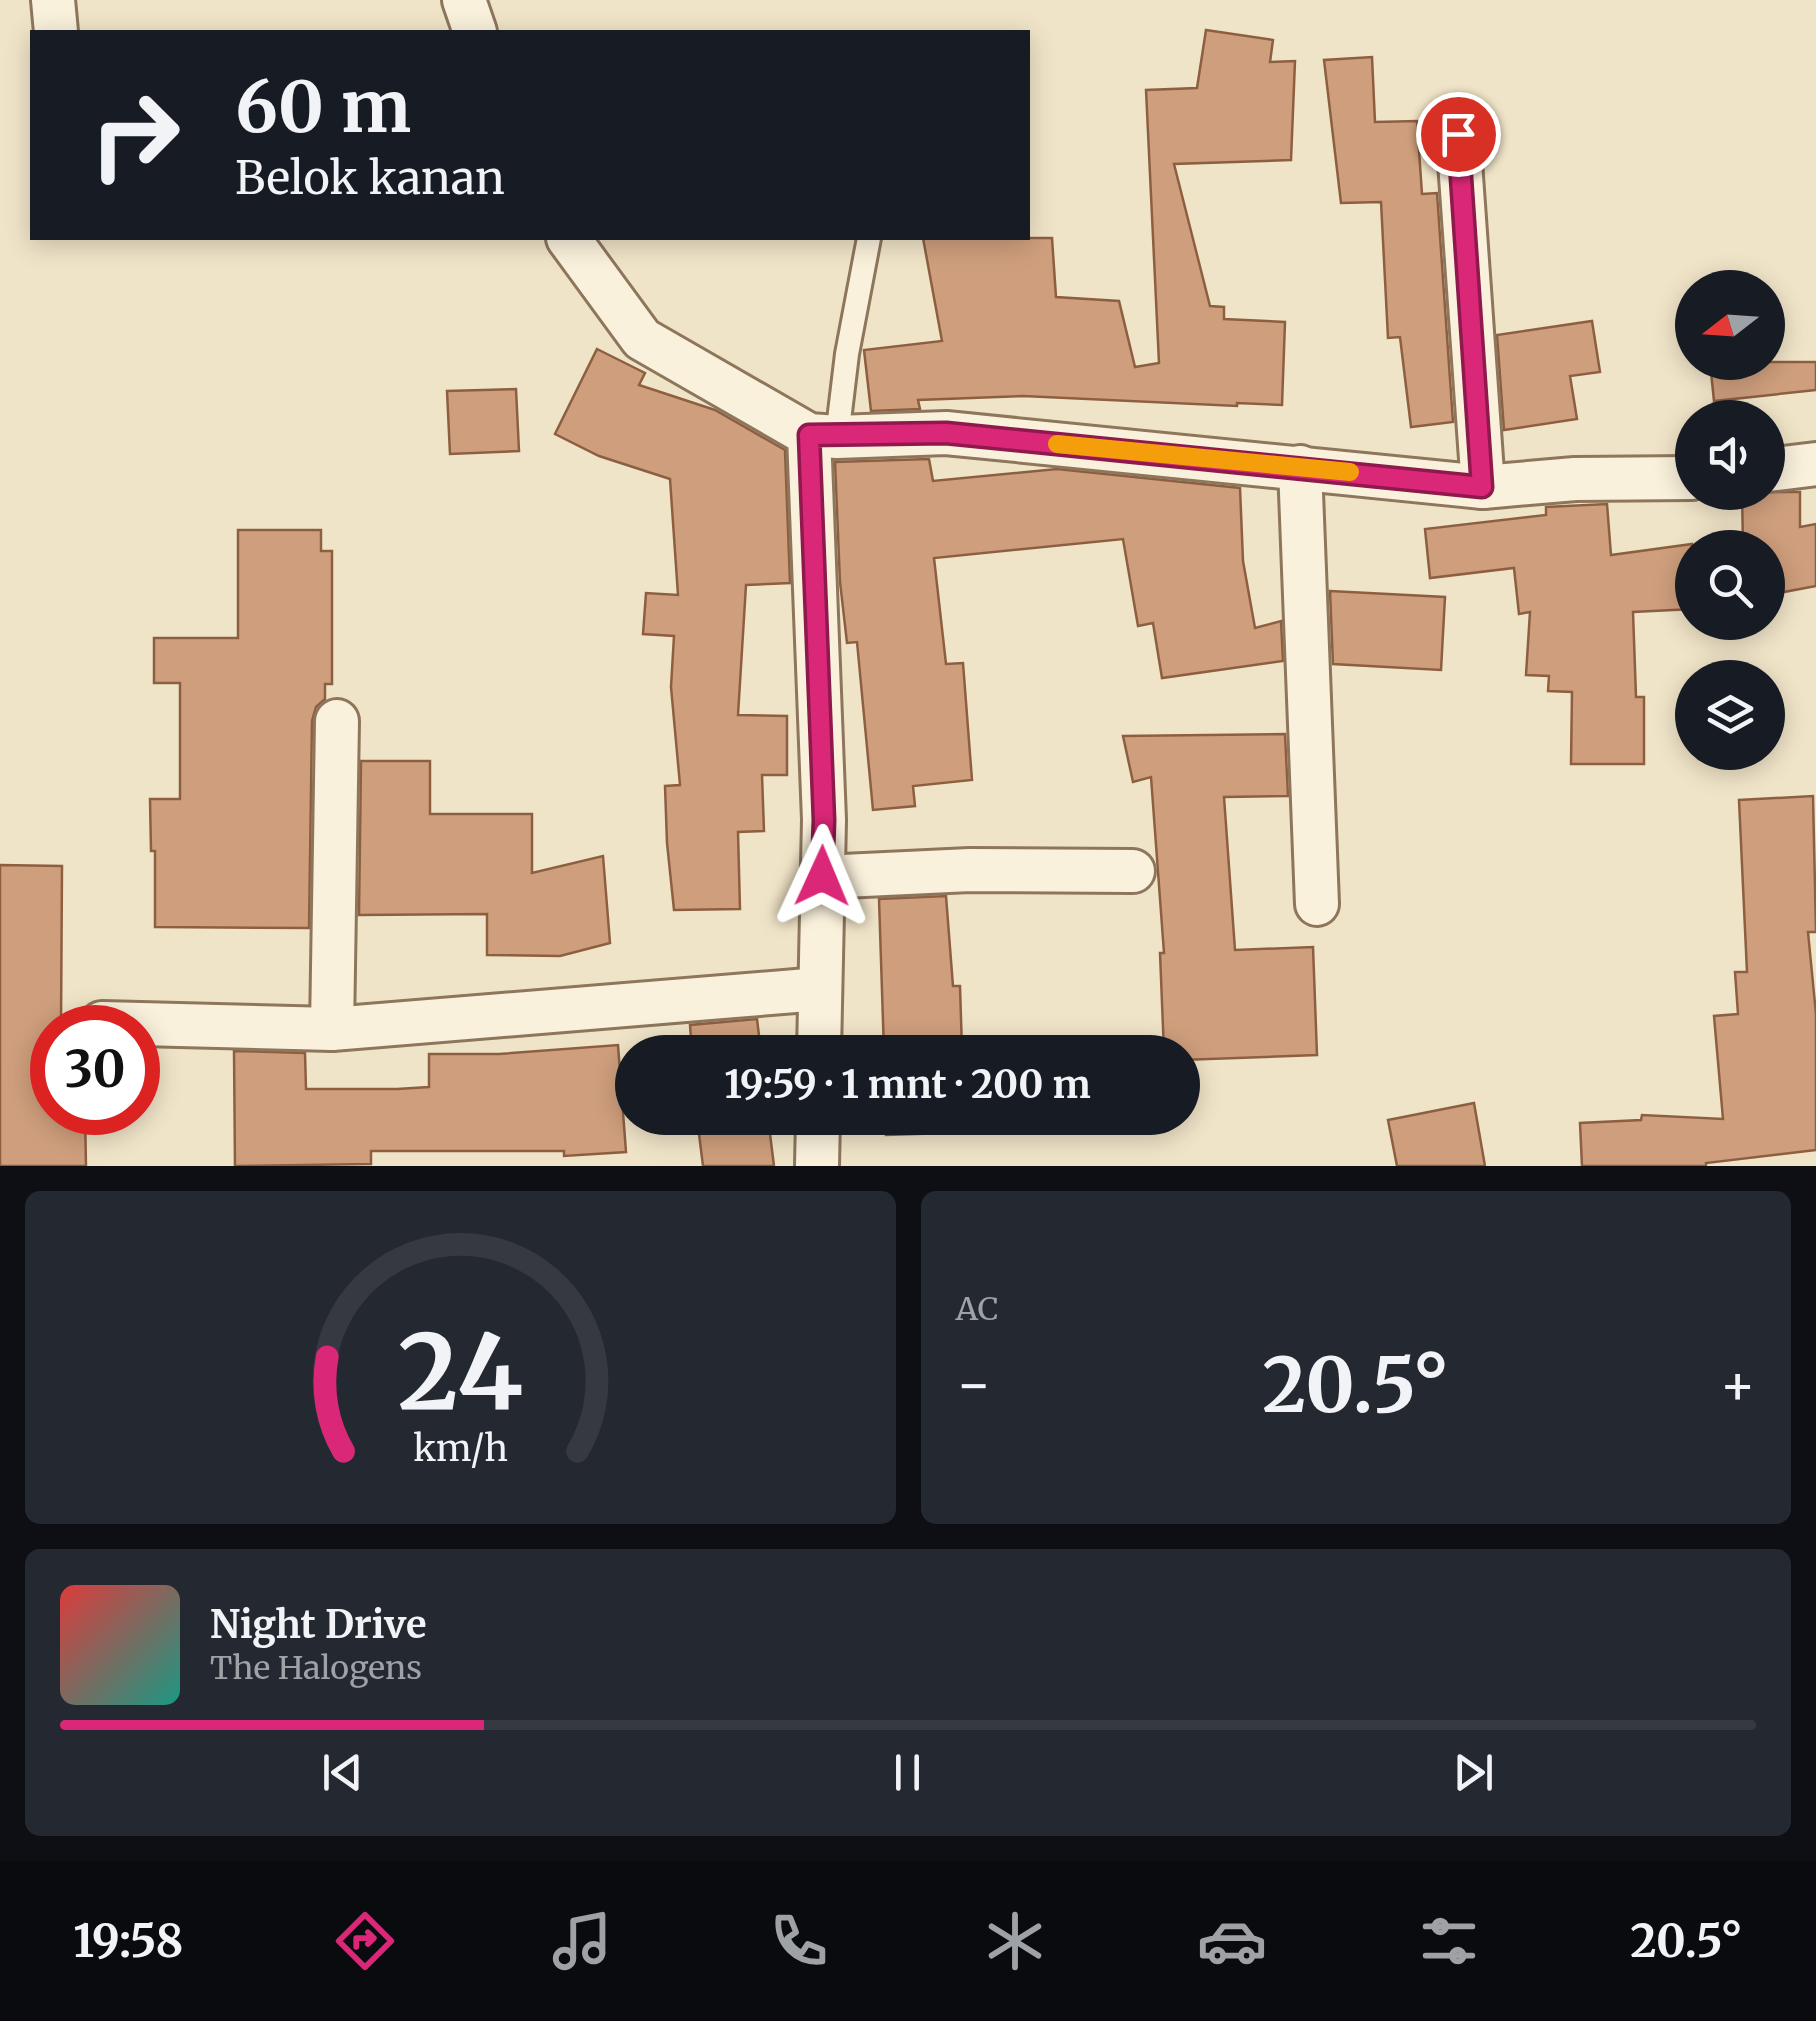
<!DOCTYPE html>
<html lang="id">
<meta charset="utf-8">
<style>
body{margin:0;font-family:Merriweather,serif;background:#242831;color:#f1f3f6;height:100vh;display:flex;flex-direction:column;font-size:38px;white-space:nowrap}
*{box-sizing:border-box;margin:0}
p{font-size:32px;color:#9ea1a6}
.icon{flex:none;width:55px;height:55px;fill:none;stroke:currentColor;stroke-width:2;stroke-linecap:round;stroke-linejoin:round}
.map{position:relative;height:1166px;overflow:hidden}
.details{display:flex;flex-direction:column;gap:25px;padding:25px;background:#0d0f14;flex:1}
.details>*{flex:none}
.banner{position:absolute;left:30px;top:30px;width:1000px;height:210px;border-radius:0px;box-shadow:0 5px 25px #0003;background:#171b24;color:#f1f3f6;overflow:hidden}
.needle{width:65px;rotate:253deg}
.controls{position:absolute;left:1675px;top:270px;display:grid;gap:20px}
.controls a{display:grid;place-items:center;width:110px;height:110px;border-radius:50%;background:#171b24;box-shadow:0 5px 25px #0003;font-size:50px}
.speed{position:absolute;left:30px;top:1005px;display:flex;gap:20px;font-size:50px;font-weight:700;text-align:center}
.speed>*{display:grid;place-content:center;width:130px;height:130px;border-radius:50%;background:#171b24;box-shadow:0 5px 25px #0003;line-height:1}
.speed .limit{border:15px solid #d22;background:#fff;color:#111}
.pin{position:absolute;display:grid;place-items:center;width:85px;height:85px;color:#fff;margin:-42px;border:5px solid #fff;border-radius:50%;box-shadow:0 2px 10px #0007}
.me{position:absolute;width:110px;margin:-55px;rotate:1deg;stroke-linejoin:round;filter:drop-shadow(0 0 8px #0008)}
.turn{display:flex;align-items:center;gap:35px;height:210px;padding:0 40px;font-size:45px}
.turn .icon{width:130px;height:130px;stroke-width:2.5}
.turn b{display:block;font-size:70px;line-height:85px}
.big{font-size:75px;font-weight:700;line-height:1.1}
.details .widget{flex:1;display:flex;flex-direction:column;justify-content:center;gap:15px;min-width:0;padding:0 35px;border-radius:15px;background:#242831}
.details .dial{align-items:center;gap:0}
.dial svg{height:260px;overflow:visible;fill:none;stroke:#363941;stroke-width:7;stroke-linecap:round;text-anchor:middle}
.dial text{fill:#f1f3f6;stroke:none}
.song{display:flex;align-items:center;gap:30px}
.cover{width:120px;height:120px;border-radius:15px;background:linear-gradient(135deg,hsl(0 70% 55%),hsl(170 70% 35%))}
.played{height:10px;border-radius:5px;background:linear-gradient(90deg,#db2777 25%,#363941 25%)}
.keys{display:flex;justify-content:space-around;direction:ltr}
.heat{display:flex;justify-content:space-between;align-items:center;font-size:55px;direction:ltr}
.details .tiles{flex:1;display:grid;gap:25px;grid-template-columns:1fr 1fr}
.widget:last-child{grid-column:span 2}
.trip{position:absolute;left:615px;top:1035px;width:585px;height:100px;border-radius:50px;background:#171b24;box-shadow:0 5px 25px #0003;font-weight:700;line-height:100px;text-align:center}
.menu{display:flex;height:160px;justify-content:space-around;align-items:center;background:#090b0e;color:#9ea1a6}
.menu .icon{width:70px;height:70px}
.menu .selected{color:#db2777}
.menu b{font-size:45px;color:#f1f3f6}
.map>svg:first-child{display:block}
.building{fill:#cf9f7d;stroke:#8d5f41;stroke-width:2.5}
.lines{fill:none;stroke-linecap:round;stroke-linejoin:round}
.service-casing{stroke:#8d765c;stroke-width:28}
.minor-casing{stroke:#8d765c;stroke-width:48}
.service{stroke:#faf1dc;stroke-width:22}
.minor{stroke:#faf1dc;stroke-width:42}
.route-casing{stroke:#8e194d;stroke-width:25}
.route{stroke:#db2777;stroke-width:18}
.slow{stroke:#f59e0b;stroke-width:18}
</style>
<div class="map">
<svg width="1816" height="1166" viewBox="0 0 1816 1166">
<rect width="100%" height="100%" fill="#f0e4c8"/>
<g class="building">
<path d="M1206,30L1273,40L1270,62L1295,61L1291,160L1174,164L1210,306L1224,307V319L1285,322L1282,405L1237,403V406L1023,396L918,400L920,409L871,411L864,350L942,341L923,238H1052L1056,297L1119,301L1135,367L1159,363L1146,90L1197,88Z"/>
<path d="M1372,57L1375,122L1417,121L1422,194L1437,193L1453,422L1411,427L1400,337L1388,338L1381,202L1341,203L1324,60Z"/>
<path d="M1592,321L1600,372L1570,376L1577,419L1504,430L1497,335Z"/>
<path d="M597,349L645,373L639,385L715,410L785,450L790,583L746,585L738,715L787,716V775H762L764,831L738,832L740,909L674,910L667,843L665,786L680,785L671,687L674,636L643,634L646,593L678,595L670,479L599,456L555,434Z"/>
<path d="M1710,362H1816V390L1714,401Z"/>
<path d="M516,389L519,451L450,454L447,391Z"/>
<path d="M929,459L933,481L1057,469L1240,488L1243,561L1255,628L1281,621L1283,661L1162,678L1153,623L1138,626L1123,539L934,558L946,664L963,663L972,780L913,786L915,806L873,810L857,642L847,643L840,582L835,462Z"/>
<path d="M1742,492H1800V527L1816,524V586L1768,595V548H1743Z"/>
<path d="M1607,504L1611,555L1692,544V609L1633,612L1636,697H1644V764H1571L1572,692L1548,691L1549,676L1526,675L1530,612L1519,614L1514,568L1430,578L1425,529L1546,515V507Z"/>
<path d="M238,530H321V551H332V684H325V699L316,707L312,721L309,928L155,927V851H151L150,799H180V683H154V638H238Z"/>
<path d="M1330,591L1445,597L1441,670L1333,664Z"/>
<path d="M1285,734L1288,796L1224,797L1235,950L1313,947L1317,1055L1182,1060V1052H1164L1160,953H1164L1151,777L1133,782L1123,736Z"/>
<path d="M361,761H430V814H532V873L603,856L610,943L560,956L487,955V914L359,915Z"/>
<path d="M1813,796L1816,932H1808L1816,1014V1150L1706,1163V1166H1582L1580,1123L1641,1120L1642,1115L1723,1119L1714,1016L1738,1014L1735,972H1747L1739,800Z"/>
<path d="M0,865L62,866L61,1028H52V1112H85L86,1166H0Z"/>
<path d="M946,896L953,986H960L962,1050L884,1052L879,899Z"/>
<path d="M757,1019L761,1052H692L690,1025Z"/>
<path d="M618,1045L626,1152L564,1156V1151H371V1164L235,1166L234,1051L305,1053L306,1089H397L429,1087V1054H499Z"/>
<path d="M1474,1103L1485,1166H1397L1388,1120Z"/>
<path d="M697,1118H768L774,1166H703Z"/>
<path d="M886,1118H945L946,1133L886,1135Z"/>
</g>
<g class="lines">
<g class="service-casing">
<path id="service" d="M837,437L847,354L869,238"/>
</g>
<g class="minor-casing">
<g id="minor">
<path d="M53,0L56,32"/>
<path d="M464,0L475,32"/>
<path d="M1458,134L1483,487"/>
<path d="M568,238L642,339L809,435L837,437L946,433L1483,487L1575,479L1692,478"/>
<path d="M809,435L824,820L819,1052"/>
<path d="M1300,467L1317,904"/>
<path d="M1768,470L1816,464"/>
<path d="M822,877L970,870L1133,871"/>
<path d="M102,1023L332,1029L820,989"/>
<path d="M332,1029L337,721"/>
<path d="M817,1166L818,1118"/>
</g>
</g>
<use href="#service" class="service"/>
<use href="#minor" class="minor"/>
</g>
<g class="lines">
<g class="route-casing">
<path id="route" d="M822,876L824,820L809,435L946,433L1482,487L1458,134"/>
</g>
<use href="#route" class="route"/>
<path class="slow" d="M1057,444L1350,472"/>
</g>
</svg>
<div class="controls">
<a><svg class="needle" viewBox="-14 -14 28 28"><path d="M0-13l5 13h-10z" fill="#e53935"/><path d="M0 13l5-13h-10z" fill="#9ea1a6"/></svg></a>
<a><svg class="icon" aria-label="sound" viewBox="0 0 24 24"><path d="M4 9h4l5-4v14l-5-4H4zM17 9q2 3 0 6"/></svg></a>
<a><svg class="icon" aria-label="search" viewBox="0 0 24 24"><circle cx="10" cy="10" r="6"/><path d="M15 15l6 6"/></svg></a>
<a><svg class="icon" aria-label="layers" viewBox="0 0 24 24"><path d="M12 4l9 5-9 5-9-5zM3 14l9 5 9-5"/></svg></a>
</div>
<div class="speed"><div class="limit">30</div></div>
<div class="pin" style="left:1458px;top:134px;background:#d93025"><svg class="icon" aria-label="arrive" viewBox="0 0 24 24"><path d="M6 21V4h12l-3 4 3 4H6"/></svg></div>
<svg class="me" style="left:822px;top:876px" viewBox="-20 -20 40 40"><path d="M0-17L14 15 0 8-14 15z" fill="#db2777" stroke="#fff" stroke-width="4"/></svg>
<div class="trip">19:59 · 1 mnt · 200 m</div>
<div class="banner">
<div class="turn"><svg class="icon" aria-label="right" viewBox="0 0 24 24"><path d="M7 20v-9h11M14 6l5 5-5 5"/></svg><div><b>60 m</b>Belok kanan</div></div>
</div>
</div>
<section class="details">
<div class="tiles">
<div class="widget dial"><svg viewBox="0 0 100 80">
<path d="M14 69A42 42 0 1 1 86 69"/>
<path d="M14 69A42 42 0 0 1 9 40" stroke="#db2777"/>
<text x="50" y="56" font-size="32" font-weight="700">24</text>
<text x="50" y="72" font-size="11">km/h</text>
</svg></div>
<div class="widget"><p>AC</p>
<div class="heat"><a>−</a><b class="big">20.5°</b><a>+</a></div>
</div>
<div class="widget">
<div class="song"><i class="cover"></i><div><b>Night Drive</b><p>The Halogens</p></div></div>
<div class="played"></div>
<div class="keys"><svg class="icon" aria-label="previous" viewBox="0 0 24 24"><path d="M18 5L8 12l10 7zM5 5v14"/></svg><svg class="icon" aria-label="pause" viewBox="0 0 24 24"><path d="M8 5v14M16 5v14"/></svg><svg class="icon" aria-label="next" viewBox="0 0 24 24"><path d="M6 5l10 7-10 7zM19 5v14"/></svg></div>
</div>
</div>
</section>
<nav class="menu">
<b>19:58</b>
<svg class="icon selected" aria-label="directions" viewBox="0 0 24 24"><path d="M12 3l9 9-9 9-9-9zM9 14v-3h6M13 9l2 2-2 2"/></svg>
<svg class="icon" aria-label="music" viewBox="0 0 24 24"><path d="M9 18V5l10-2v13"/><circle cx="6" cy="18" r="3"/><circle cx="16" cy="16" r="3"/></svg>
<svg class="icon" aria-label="phone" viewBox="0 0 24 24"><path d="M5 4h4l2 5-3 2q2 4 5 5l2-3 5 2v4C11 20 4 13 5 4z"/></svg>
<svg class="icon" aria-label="climate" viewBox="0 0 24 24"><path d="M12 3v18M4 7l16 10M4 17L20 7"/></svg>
<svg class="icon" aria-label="car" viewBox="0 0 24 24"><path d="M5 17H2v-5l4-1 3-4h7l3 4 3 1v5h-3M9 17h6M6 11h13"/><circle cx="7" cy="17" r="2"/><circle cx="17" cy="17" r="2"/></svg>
<svg class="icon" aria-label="filters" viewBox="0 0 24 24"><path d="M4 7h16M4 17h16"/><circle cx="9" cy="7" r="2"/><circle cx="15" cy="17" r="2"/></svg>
<b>20.5°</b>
</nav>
